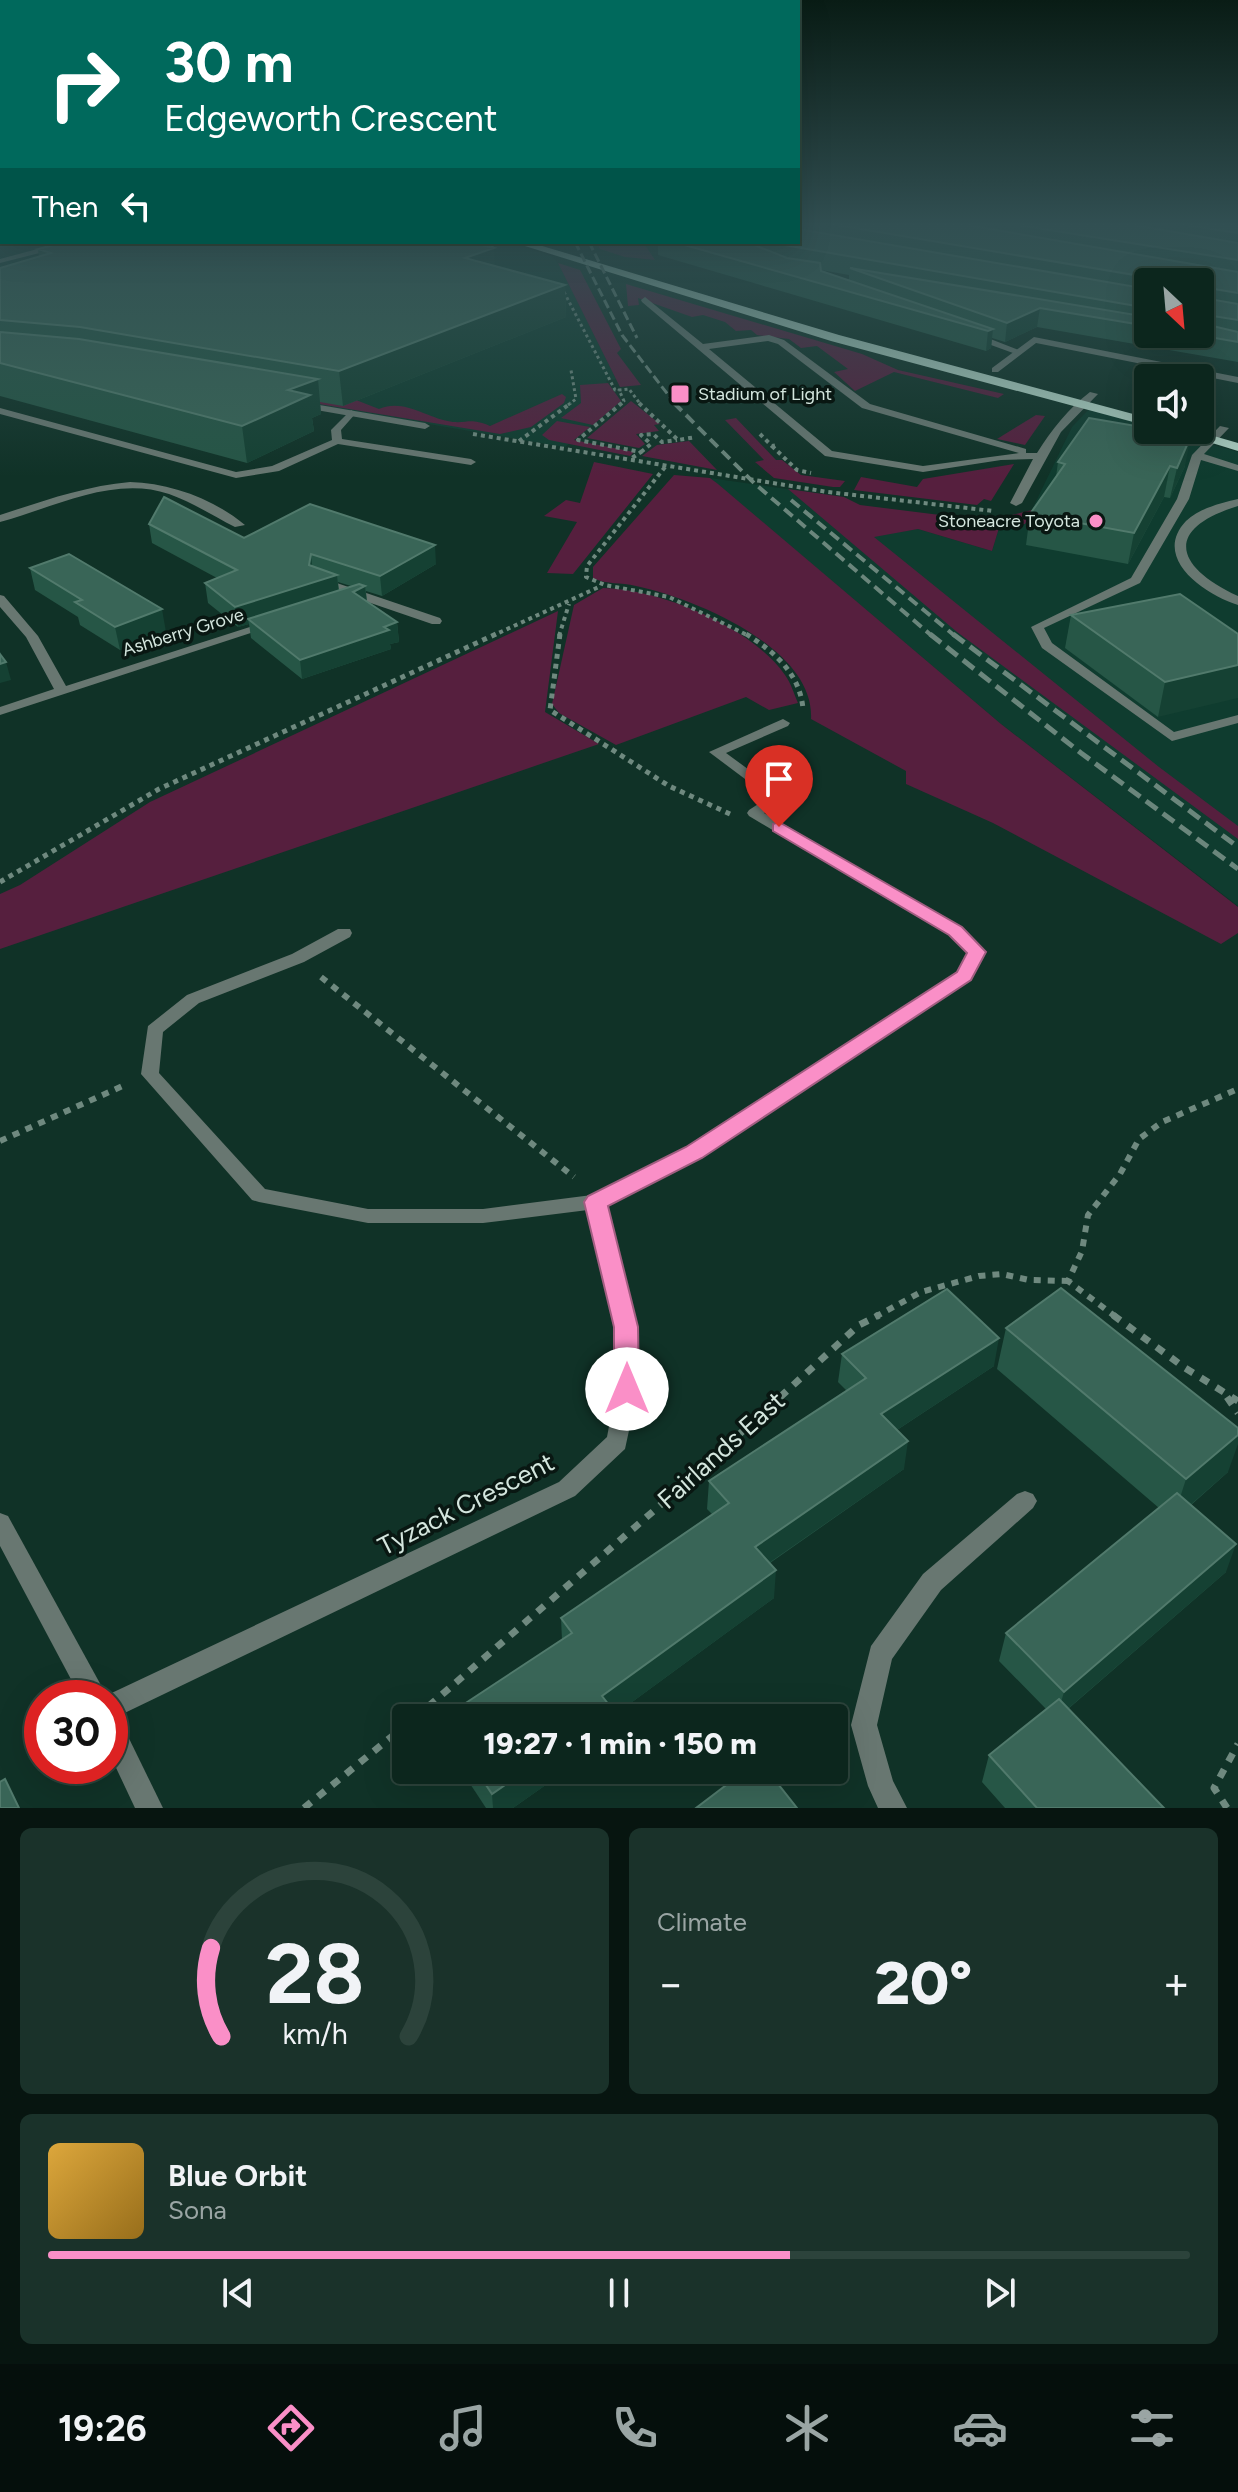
<!DOCTYPE html>
<meta charset="utf-8">
<style>
body{margin:0;font-family:Figtree,sans-serif;background:#1a322a;color:#f1f3f6;height:100vh;display:flex;flex-direction:column;font-size:30px;white-space:nowrap}
*{box-sizing:border-box;margin:0}
p{font-size:26px;color:#9aa5a4}
.icon{flex:none;width:44px;height:44px;fill:none;stroke:currentColor;stroke-width:2;stroke-linecap:round;stroke-linejoin:round}
.map{position:relative;height:1808px;overflow:hidden}
.drawer{display:flex;flex-direction:column;gap:20px;padding:20px;background:#071510;flex:1}
.drawer>*{flex:none}
.banner{position:absolute;left:0px;top:0px;width:800px;height:244px;box-shadow:0 8px 32px #0002,0 0 0 2px #2c433b;background:#00695c;color:#fff;overflow:hidden}
.needle{width:52px;rotate:154deg}
.fabs{position:absolute;left:1134px;top:268px;display:grid;gap:16px}
.fabs a{display:grid;place-items:center;width:80px;height:80px;border-radius:8px;background:#0c261d;box-shadow:0 8px 32px #0002,0 0 0 2px #2c433b;font-size:40px}
.speed{position:absolute;left:24px;top:1680px;display:flex;gap:16px;font-size:40px;font-weight:700;text-align:center}
.speed>*{display:grid;place-content:center;width:104px;height:104px;border-radius:50%;background:#0c261d;box-shadow:0 8px 32px #0002,0 0 0 2px #2c433b;line-height:1}
.speed .limit{border:12px solid #d22;background:#fff;color:#111}
.pin{position:absolute;display:grid;place-items:center;width:68px;height:68px;color:#fff;margin:-82px -34px;border-radius:50% 50% 50% 0;rotate:-45deg;box-shadow:0 0 8px #0007}
.pin .icon{rotate:45deg}
.me{position:absolute;width:88px;margin:-44px;rotate:0deg;stroke-linejoin:round;filter:drop-shadow(0 0 6px #0008)}
.turn{display:flex;align-items:center;gap:28px;height:168px;padding:0 32px;font-size:36px}
.turn .icon{width:104px;height:104px;stroke-width:2.5}
.turn b{display:block;font-size:56px;line-height:68px}
.then{display:flex;align-items:center;height:76px;padding:0 32px;background:#0003;gap:16px;font-size:30px}
.big{font-size:60px;font-weight:800;line-height:1.1}
.drawer .widget{flex:1;display:flex;flex-direction:column;justify-content:center;gap:12px;min-width:0;padding:0 28px;border-radius:12px;background:#1a322a}
.drawer .dial{align-items:center;gap:0}
.dial svg{height:208px;overflow:visible;fill:none;stroke:#2c433b;stroke-width:7;stroke-linecap:round;text-anchor:middle}
.dial text{fill:#f1f3f6;stroke:none}
.song{display:flex;align-items:center;gap:24px}
.cover{width:96px;height:96px;border-radius:12px;background:linear-gradient(135deg,hsl(40 70% 55%),hsl(40 70% 35%))}
.played{height:8px;border-radius:4px;background:linear-gradient(90deg,#fa8fc7 65%,#2c433b 65%)}
.keys{display:flex;justify-content:space-around;direction:ltr}
.heat{display:flex;justify-content:space-between;align-items:center;font-size:44px;direction:ltr}
.drawer .tiles{flex:1;display:grid;gap:20px;grid-template-columns:1fr 1fr}
.widget:last-child{grid-column:span 2}
.trip{position:absolute;left:392px;top:1704px;width:456px;height:80px;border-radius:8px;background:#0c261d;box-shadow:0 8px 32px #0002,0 0 0 2px #2c433b;font-weight:800;line-height:80px;text-align:center}
.tabs{display:flex;height:128px;justify-content:space-around;align-items:center;background:#050f0c;color:#9aa5a4}
.tabs .icon{width:56px;height:56px}
.tabs .on{color:#fa8fc7}
.tabs b{font-size:36px;color:#f1f3f6}
.map>svg:first-child{display:block}
.built{fill:#0f3c2f}
.green{fill:#561f3e}
.lines{fill:none;stroke-linecap:round;stroke-linejoin:round}
.path-far4{stroke:#6f897f;stroke-width:3;stroke-dasharray:3 3;stroke-linecap:butt}
.path-far3{stroke:#6f897f;stroke-width:4;stroke-dasharray:4 4;stroke-linecap:butt}
.path-far2{stroke:#6f897f;stroke-width:5;stroke-dasharray:5 5;stroke-linecap:butt}
.path-far1{stroke:#6f897f;stroke-width:6;stroke-dasharray:7 7;stroke-linecap:butt}
.path{stroke:#6f897f;stroke-width:7;stroke-dasharray:9 9;stroke-linecap:butt}
.service{fill:#687771;fill-rule:evenodd}
.minor{fill:#687771;fill-rule:evenodd}
.tertiary{fill:#687771;fill-rule:evenodd}
.trunk{fill:#b0d2c4;fill-rule:evenodd}
.rail-far2{stroke:#6b867c;stroke-width:3;stroke-dasharray:9 4;stroke-linecap:butt}
.rail-far1{stroke:#6b867c;stroke-width:4;stroke-dasharray:11 6;stroke-linecap:butt}
.rail{stroke:#6b867c;stroke-width:5;stroke-dasharray:14 7;stroke-linecap:butt}
.wall{fill:#265646;fill-rule:evenodd}
.shaded-wall{fill:#154133}
.building{fill:#396557;stroke:#517a6c;stroke-width:2}
.route{fill:#fa8fc7;stroke:#a25d81;stroke-width:2}
.poi-dot{fill:#fa8fc7;stroke:#091712;stroke-width:3}
.labels{text-anchor:middle;dominant-baseline:central;stroke-width:7;stroke-linejoin:round;paint-order:stroke}
.far-poi-label{font-size:18px;fill:#d4e6de;stroke:#091712;text-anchor:start}
.far-street-label{font-size:18px;fill:#d4e6de;stroke:#091712}
.near-street-label{font-size:26px;fill:#d4e6de;stroke:#091712}
</style>
<div class="map">
<svg width="1238" height="1808" viewBox="0 0 1238 1808">
<rect width="100%" height="100%" fill="#103227"/>
<g class="built">
<path d="M0,224L2,242H506L551,256L558,263L616,379L606,381L621,401L565,447L61,362L0,356Z"/>
<path d="M1089,409L1148,426V430H1162L1238,452V906L1001,724L710,478L822,494L873,536L918,529L992,551L999,528L1025,524L1072,427Z"/>
</g>
<g class="green">
<path d="M596,242H643L655,260L625,257L600,249Z"/>
<path d="M558,263L580,270L621,349L617,353L641,385L620,387Z"/>
<path d="M626,284L862,354L898,370L1004,394L998,398L894,372L855,391L834,372L848,369L817,346L801,348L789,339L757,335L751,330L736,331L725,322L703,315L692,317L638,298L639,305L628,306Z"/>
<path d="M211,381L347,404L356,400L379,409C405,398 427,419 453,422C470,423 470,418 490,426L562,394L566,397L564,403L531,427L500,434L247,392Z"/>
<path d="M608,383L621,401L593,425L561,418L581,403L580,385Z"/>
<path d="M631,401L660,424L654,425L659,431L636,434L645,444L639,448L587,438Z"/>
<path d="M1036,415L1045,416L1025,445L997,439Z"/>
<path d="M736,418L776,460H782L801,475L845,481L840,487H833L774,478L755,462L764,460L725,420Z"/>
<path d="M557,421L590,427L574,440L634,452L630,456L549,440L542,435Z"/>
<path d="M689,441L717,470L642,456L657,445Z"/>
<path d="M594,462L653,474L573,574L547,573L577,522L544,516L566,500L580,503Z"/>
<path d="M1014,464L991,501L984,499L977,505L854,490L861,477L917,487L923,479Z"/>
<path d="M674,475L710,478L718,484L1001,724L1238,907V933L1221,944L993,823L906,784V771L811,719C815,648 694,598 636,586C620,582 608,585 593,578V567Z"/>
<path d="M788,489L844,497L860,505L988,521L1032,510L1025,524L999,528L992,551L918,529L874,537L1159,767L1238,826V839L957,632Z"/>
<path d="M603,588C660,589 752,627 785,675C791,683 794,694 798,703L769,710L746,697L616,745L559,713L552,704L574,605Z"/>
<path d="M558,611L545,712L599,744L0,949V894L20,885L150,802Z"/>
</g>
<g class="lines">
<g class="path-far4">
<path d="M473,242L494,247"/>
<path d="M564,292L615,390H619"/>
<path d="M707,401L723,400"/>
<path d="M568,405L576,399L571,370"/>
<path d="M619,405L624,401L619,390L629,389L641,405"/>
</g>
<g class="path-far3">
<path d="M622,403L578,440L641,452L629,460"/>
<path d="M639,403L678,440L696,437"/>
<path d="M473,434L828,492L993,511"/>
<path d="M760,434L772,446L777,445"/>
<path d="M519,441L571,403"/>
<path d="M772,446L797,470L811,473"/>
<path d="M641,452L651,444L641,435L653,434L662,442L677,440"/>
<path d="M665,467L587,566L586,577L605,585L669,597L749,636"/>
<path d="M492,636L601,586"/>
<path d="M559,636L569,604"/>
</g>
<g class="path-far2">
<path d="M560,634L550,710L669,786L730,814"/>
<path d="M746,634C775,652 800,674 803,709"/>
<path d="M0,882L159,789L496,634"/>
</g>
<g class="path-far1">
<path d="M321,977L574,1177"/>
<path d="M0,1141L127,1084"/>
<path d="M875,1317L921,1292L979,1276L1002,1274L1029,1280L1068,1281"/>
<path d="M1116,1317L1068,1281L1082,1251L1088,1215L1120,1174L1139,1139L1162,1122L1238,1089"/>
</g>
<g class="path">
<path d="M1113,1315L1185,1368L1238,1401"/>
<path d="M1227,1397L1238,1413"/>
<path d="M415,1718L687,1482L859,1325L879,1315"/>
<path d="M304,1808L406,1725"/>
<path d="M1227,1808L1214,1788L1238,1744"/>
</g>
<g class="service">
<rect x="0" y="237" width="2" height="4"/>
<path d="M60,243L63,247L0,263V259Z"/>
<path d="M645,297L703,344L769,335L784,340L870,404L1026,449V453H1037C1052,429 1068,409 1090,392L1098,394L1061,432L1022,503L1016,506L1010,503L1033,459L1001,460L923,472L825,456L642,302L641,300ZM768,341L778,344L862,408L1019,453L923,466L832,451L709,349Z"/>
<path d="M1034,337L1238,377V383L1036,343L998,372H992V368Z"/>
<path d="M0,408L236,472L272,466L332,440L331,430L351,410L356,413L341,430L342,439L471,459L476,462L471,465L338,444L279,471L236,478L0,414Z"/>
<path d="M1220,426L1229,428L1204,454L1238,465V471L1201,460L1189,499L1140,583L1044,628L1052,643L1174,732L1238,715V723L1172,741L1042,648L1031,627L1131,578L1177,499L1192,455Z"/>
<path d="M1238,499V506C1163,529 1175,567 1238,596V605C1205,595 1151,558 1186,521C1200,508 1221,503 1238,499Z"/>
<path d="M1025,1491L1033,1494L1037,1501L1033,1508L941,1590L892,1659L877,1725L893,1781L907,1808H878L868,1786L851,1725L871,1646L923,1574L1017,1494Z"/>
</g>
<g class="minor">
<path d="M969,333H975L1021,351L1013,353L969,337Z"/>
<path d="M302,402L425,423L430,426L425,429L299,407L297,405Z"/>
<path d="M130,482C170,483 214,499 245,525L235,527C213,516 192,502 169,494C113,475 53,508 0,522V515C43,501 85,486 130,482Z"/>
<path d="M319,577L440,618L442,621L440,624H432L315,584L313,581Z"/>
<path d="M0,595L4,596L38,636L66,686L265,622L269,621L275,625L0,715V707L54,689L26,637L0,607Z"/>
<path d="M783,719L790,723L788,726L726,753L786,797L764,813L962,927L985,952L970,979L701,1158L607,1205L637,1327L638,1389L625,1449L575,1496L110,1720V1698H101L559,1482L607,1437L616,1389L615,1327L588,1210L483,1223H368L259,1202L252,1200L141,1074L148,1026L187,995L292,954L338,929H350L352,933L350,937L304,962L199,1003L163,1032L159,1073L265,1189L368,1209H483L592,1195L687,1148L958,972L968,953L950,935L749,816L747,813L749,810L769,797L709,752Z"/>
</g>
<g class="tertiary">
<path d="M0,1513L8,1516L108,1698H81L0,1546Z"/>
<path d="M110,1714L119,1718L163,1808H135L110,1755Z"/>
</g>
<g class="trunk">
<path d="M512,242H529L839,335L1148,418V426L831,341Z"/>
<path d="M1170,430H1193L1238,443V451Z"/>
</g>
<g class="rail-far2">
<path d="M575,242L622,335L676,405"/>
<path d="M589,242L637,338"/>
</g>
<g class="rail-far1">
<path d="M674,403L754,483L932,636"/>
<path d="M791,500L955,636"/>
</g>
<g class="rail">
<path d="M930,634L1081,753L1238,869"/>
<path d="M953,634L1238,847"/>
</g>
</g>
<g class="wall">
<path d="M798,224H1238V362L1037,327L1005,342L992,338L991,348L986,351L658,255V244L652,242H798ZM821,270L849,275V280L821,271ZM1148,282H1200V334H1148Z"/>
<path d="M38,249L495,266L565,285L566,317L343,406L320,402L321,414L312,418L314,431L247,463L0,396V268L39,257Z"/>
<path d="M1058,462L1185,466L1170,498L1164,497L1128,564L1026,545L1030,514L1056,477Z"/>
<path d="M149,524L244,538L436,564L382,596L366,591L367,602L397,622L399,642L390,644L391,649L302,679L251,638L249,624L238,627L208,603L205,583L217,578L152,543ZM338,582L351,586L339,590Z"/>
<path d="M30,568L166,632L120,650L80,625L78,617L35,590Z"/>
<path d="M1071,615L1238,634L1158,717L1065,648Z"/>
<path d="M1006,1328L1228,1472L1191,1505L1226,1572L1068,1709L1164,1808H1005L982,1782L989,1755L1046,1709L999,1661L1006,1633L1159,1508L997,1369Z"/>
<path d="M842,1354L994,1366L897,1430L904,1469L770,1563L774,1598L613,1716V1718H443L562,1640L561,1618L712,1514L707,1509L709,1481L847,1391L838,1382Z"/>
<path d="M461,1770H567L513,1808H486Z"/>
</g>
<g class="shaded-wall">
<path d="M494,248L496,279L465,258Z"/>
<path d="M565,285L566,317L343,406L339,371Z"/>
<path d="M1040,308L1037,327L1005,342L1007,323Z"/>
<path d="M993,329L991,348L986,351L988,331Z"/>
<path d="M318,379L321,414L312,418L314,431L247,463L242,426L288,390Z"/>
<path d="M1191,436L1185,466L1170,498L1177,468Z"/>
<path d="M1170,466L1164,497L1128,564L1134,533Z"/>
<path d="M435,545L436,564L382,596L380,576Z"/>
<path d="M311,554L313,574L337,575L339,595L248,619L249,624L238,627L235,607L309,565Z"/>
<path d="M365,586L367,604L353,592Z"/>
<path d="M162,609L166,632L120,650L115,627Z"/>
<path d="M397,622L399,642L390,644L391,649L302,679L300,660Z"/>
<path d="M6,662L11,680L0,683V664Z"/>
<path d="M1238,665V698L1158,717L1165,682Z"/>
<path d="M999,1338L994,1366L877,1443L881,1414Z"/>
<path d="M1238,1435V1444L1228,1472L1173,1520L1186,1479Z"/>
<path d="M908,1441L904,1469L753,1574L755,1547Z"/>
<path d="M1236,1544L1226,1572L1056,1719L1064,1692Z"/>
<path d="M776,1570L774,1598L613,1716V1718H602V1696Z"/>
<path d="M527,1770H567L513,1808H493L492,1794Z"/>
</g>
<g class="building">
<path d="M831,224H962L1238,272V293L1202,287L1203,298L1238,304V320L1200,314V282H1153L1152,278Z"/>
<path d="M1011,224H1128L1238,243V260Z"/>
<path d="M1180,224H1238V233Z"/>
<path d="M798,229L1148,289V308L784,245L774,242H798Z"/>
<path d="M65,242H470L494,248L465,258L565,285L339,371L80,327L0,320V268L51,253L38,249Z"/>
<path d="M674,242H747L787,258L820,263L821,271L993,329L988,331Z"/>
<path d="M850,268L1148,317V326L1040,308L1007,323Z"/>
<path d="M1200,323L1238,332V342L1192,334H1200Z"/>
<path d="M0,332L79,339L318,379L288,390L310,395L242,426L0,363Z"/>
<path d="M1089,418L1148,428V430H1158L1191,436L1177,468L1170,466L1134,533L1030,514L1065,464L1058,462Z"/>
<path d="M164,497L244,538L310,504L435,545L380,576L311,554L309,565L337,575L235,607L205,583L237,570L149,524Z"/>
<path d="M69,554L162,609L115,627L75,602L82,600L30,568Z"/>
<path d="M359,584L365,586L353,592L397,622L384,627L389,630L300,660L248,619Z"/>
<path d="M1180,594L1238,634V665L1165,682L1071,615Z"/>
<path d="M0,654L6,662L0,664Z"/>
<path d="M1061,1288L1238,1428V1435L1186,1479L1006,1328Z"/>
<path d="M947,1289L999,1338L881,1414L908,1441L755,1547L776,1570L602,1696L613,1710L602,1718H443L572,1633L561,1618L729,1503L709,1481L866,1378L842,1354Z"/>
<path d="M1177,1493L1236,1544L1064,1692L1006,1633Z"/>
<path d="M1059,1699L1164,1808H1037L989,1755Z"/>
<path d="M476,1770H527L492,1794Z"/>
<path d="M746,1770H767L797,1808H696Z"/>
<path d="M5,1779L19,1808H0V1782Z"/>
</g>
<linearGradient id="sky" x2="0" y2="1"><stop stop-color="#091c15"/><stop offset="0.47" stop-color="#314f52"/><stop offset="1" stop-color="#314f52" stop-opacity="0"/></linearGradient>
<rect width="1238" height="477" fill="url(#sky)"/>
<path class="route" d="M779,822L962,927L986,952L971,980L702,1158L608,1206L638,1327L639,1389L635,1396L627,1399L618,1396L614,1389V1327L584,1202L588,1196L686,1147L957,972L967,953L949,935L773,831V824Z"/>
<g class="poi-dot">
<rect x="670" y="384" width="20" height="20" rx="4"/>
<circle cx="1096" cy="521" r="8"/>
</g>
<g class="labels">
<g class="far-poi-label">
<text x="698" y="394">Stadium of Light</text>
<text x="1080" y="521" text-anchor="end">Stoneacre Toyota</text>
</g>
<g class="far-street-label">
<text transform="translate(183 632) rotate(-17)">Ashberry Grove</text>
</g>
<g class="near-street-label">
<text transform="translate(721 1450) rotate(-42)">Fairlands East</text>
<text transform="translate(466 1504) rotate(-27)">Tyzack Crescent</text>
</g>
</g>
</svg>
<div class="fabs">
<a><svg class="needle" viewBox="-14 -14 28 28"><path d="M0-13l5 13h-10z" fill="#e53935"/><path d="M0 13l5-13h-10z" fill="#9aa5a4"/></svg></a>
<a><svg class="icon" aria-label="sound" viewBox="0 0 24 24"><path d="M4 9h4l5-4v14l-5-4H4zM17 9q2 3 0 6"/></svg></a>
</div>
<div class="speed"><div class="limit">30</div></div>
<div class="pin" style="left:779px;top:827px;background:#d93025"><svg class="icon" aria-label="arrive" viewBox="0 0 24 24"><path d="M6 21V4h12l-3 4 3 4H6"/></svg></div>
<svg class="me" style="left:627px;top:1389px" viewBox="-20 -20 40 40"><circle r="19" fill="#fff"/><path d="M0-13L10 11 0 6-10 11z" fill="#fa8fc7"/></svg>
<div class="trip">19:27 · 1 min · 150 m</div>
<div class="banner">
<div class="turn"><svg class="icon" aria-label="right" viewBox="0 0 24 24"><path d="M7 20v-9h11M14 6l5 5-5 5"/></svg><div><b>30 m</b>Edgeworth Crescent</div></div>
<div class="then">Then<svg class="icon" aria-label="left" viewBox="0 0 24 24"><path d="M17 20v-9H6M10 6l-5 5 5 5"/></svg></div>
</div>
</div>
<section class="drawer">
<div class="tiles">
<div class="widget dial"><svg viewBox="0 0 100 80">
<path d="M14 69A42 42 0 1 1 86 69"/>
<path d="M14 69A42 42 0 0 1 10 35" stroke="#fa8fc7"/>
<text x="50" y="56" font-size="32" font-weight="700">28</text>
<text x="50" y="72" font-size="11">km/h</text>
</svg></div>
<div class="widget"><p>Climate</p>
<div class="heat"><a>−</a><b class="big">20°</b><a>+</a></div>
</div>
<div class="widget">
<div class="song"><i class="cover"></i><div><b>Blue Orbit</b><p>Sona</p></div></div>
<div class="played"></div>
<div class="keys"><svg class="icon" aria-label="previous" viewBox="0 0 24 24"><path d="M18 5L8 12l10 7zM5 5v14"/></svg><svg class="icon" aria-label="pause" viewBox="0 0 24 24"><path d="M8 5v14M16 5v14"/></svg><svg class="icon" aria-label="next" viewBox="0 0 24 24"><path d="M6 5l10 7-10 7zM19 5v14"/></svg></div>
</div>
</div>
</section>
<nav class="tabs">
<b>19:26</b>
<svg class="icon on" aria-label="directions" viewBox="0 0 24 24"><path d="M12 3l9 9-9 9-9-9zM9 14v-3h6M13 9l2 2-2 2"/></svg>
<svg class="icon" aria-label="music" viewBox="0 0 24 24"><path d="M9 18V5l10-2v13"/><circle cx="6" cy="18" r="3"/><circle cx="16" cy="16" r="3"/></svg>
<svg class="icon" aria-label="phone" viewBox="0 0 24 24"><path d="M5 4h4l2 5-3 2q2 4 5 5l2-3 5 2v4C11 20 4 13 5 4z"/></svg>
<svg class="icon" aria-label="climate" viewBox="0 0 24 24"><path d="M12 3v18M4 7l16 10M4 17L20 7"/></svg>
<svg class="icon" aria-label="car" viewBox="0 0 24 24"><path d="M5 17H2v-5l4-1 3-4h7l3 4 3 1v5h-3M9 17h6M6 11h13"/><circle cx="7" cy="17" r="2"/><circle cx="17" cy="17" r="2"/></svg>
<svg class="icon" aria-label="filters" viewBox="0 0 24 24"><path d="M4 7h16M4 17h16"/><circle cx="9" cy="7" r="2"/><circle cx="15" cy="17" r="2"/></svg>
</nav>
